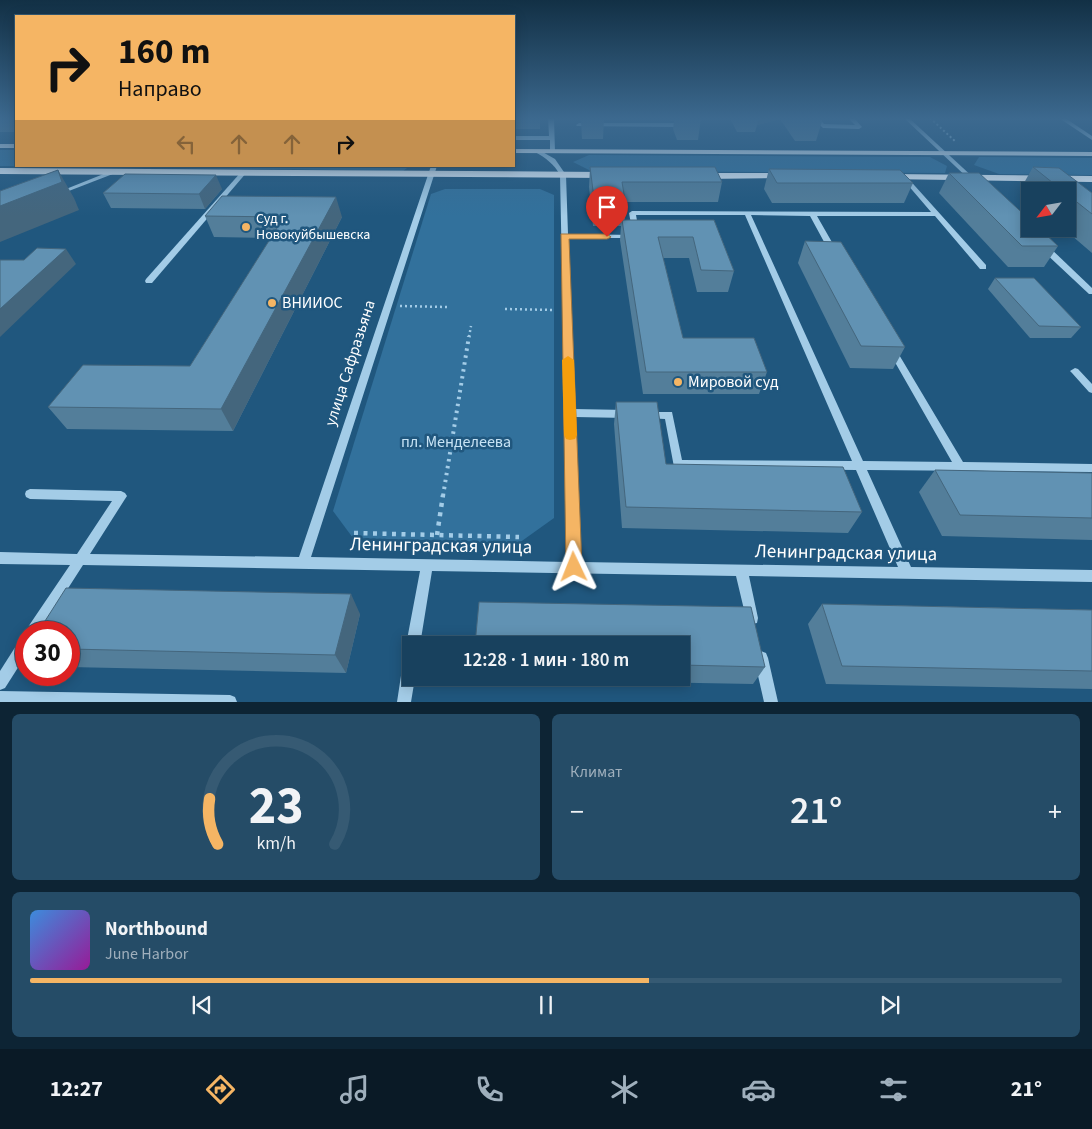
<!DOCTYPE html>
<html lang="ru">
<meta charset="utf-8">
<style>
body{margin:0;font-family:"Source Sans 3",sans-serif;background:#254c67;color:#f1f3f6;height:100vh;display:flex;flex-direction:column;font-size:19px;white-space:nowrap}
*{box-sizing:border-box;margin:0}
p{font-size:16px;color:#9fafbc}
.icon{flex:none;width:28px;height:28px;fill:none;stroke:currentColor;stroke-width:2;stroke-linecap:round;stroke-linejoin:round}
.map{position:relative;height:702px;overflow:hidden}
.details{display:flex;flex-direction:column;gap:12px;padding:12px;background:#0d2434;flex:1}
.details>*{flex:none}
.banner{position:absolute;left:15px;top:15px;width:500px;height:152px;border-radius:0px;box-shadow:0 2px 12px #0003,0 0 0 1px #365a73;background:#f5b564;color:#111;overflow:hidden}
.needle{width:32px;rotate:239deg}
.fabs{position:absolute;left:1021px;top:182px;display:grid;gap:10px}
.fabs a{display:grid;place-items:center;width:55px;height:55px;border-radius:0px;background:#18415e;box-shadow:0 2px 12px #0003,0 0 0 1px #365a73;font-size:25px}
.speed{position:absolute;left:15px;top:621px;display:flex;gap:10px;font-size:25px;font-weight:700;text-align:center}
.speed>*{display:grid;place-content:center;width:65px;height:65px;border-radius:50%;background:#18415e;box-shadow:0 2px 12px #0003,0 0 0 1px #365a73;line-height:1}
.speed .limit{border:8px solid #d22;background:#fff;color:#111}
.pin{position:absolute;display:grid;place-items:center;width:42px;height:42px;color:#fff;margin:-51px -21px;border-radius:50% 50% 50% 0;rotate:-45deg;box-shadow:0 0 5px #0007}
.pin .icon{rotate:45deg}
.me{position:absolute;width:55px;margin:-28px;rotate:358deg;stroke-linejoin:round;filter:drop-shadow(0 0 4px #0008)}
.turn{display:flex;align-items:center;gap:18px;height:105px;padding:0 20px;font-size:22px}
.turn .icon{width:65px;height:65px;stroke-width:2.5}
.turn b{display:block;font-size:35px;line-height:42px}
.lanes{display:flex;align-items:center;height:48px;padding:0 20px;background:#0003;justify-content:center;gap:25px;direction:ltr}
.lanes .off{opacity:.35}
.big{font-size:38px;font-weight:600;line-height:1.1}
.details .card{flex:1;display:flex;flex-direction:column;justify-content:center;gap:8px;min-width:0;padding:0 18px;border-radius:8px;background:#254c67}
.details .dial{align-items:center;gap:0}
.dial svg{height:130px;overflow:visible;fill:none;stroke:#365a73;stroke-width:7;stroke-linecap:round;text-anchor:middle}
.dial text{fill:#f1f3f6;stroke:none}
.song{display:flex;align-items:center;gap:15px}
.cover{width:60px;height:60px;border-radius:8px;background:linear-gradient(135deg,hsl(210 70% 55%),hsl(300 70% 35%))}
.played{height:5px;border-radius:2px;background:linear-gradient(90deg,#f5b564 60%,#365a73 60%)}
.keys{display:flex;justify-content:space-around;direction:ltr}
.heat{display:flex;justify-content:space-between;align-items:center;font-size:28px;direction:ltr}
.details .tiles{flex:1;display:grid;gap:12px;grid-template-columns:1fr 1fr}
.card:last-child{grid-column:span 2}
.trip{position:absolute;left:402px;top:636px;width:288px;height:50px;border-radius:0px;background:#18415e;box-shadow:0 2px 12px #0003,0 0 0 1px #365a73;font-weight:600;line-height:50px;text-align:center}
.menu{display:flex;height:80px;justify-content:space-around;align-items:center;background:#0a1a26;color:#9fafbc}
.menu .icon{width:35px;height:35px}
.menu .active{color:#f5b564}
.menu b{font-size:22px;color:#f1f3f6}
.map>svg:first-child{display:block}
.green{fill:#32719c}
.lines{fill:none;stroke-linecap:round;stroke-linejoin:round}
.path-far3{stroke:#a3cce7;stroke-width:2;stroke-dasharray:2 2.5;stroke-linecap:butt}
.path-far2{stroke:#a3cce7;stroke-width:2.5;stroke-dasharray:2 3;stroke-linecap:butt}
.path-far1{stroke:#a3cce7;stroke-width:4;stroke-dasharray:2.5 4.5;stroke-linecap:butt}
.path{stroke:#a3cce7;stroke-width:4.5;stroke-dasharray:4 5.5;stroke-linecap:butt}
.minor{fill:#a3cce7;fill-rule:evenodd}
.major{fill:#e5f2fd;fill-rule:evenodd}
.wall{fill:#537e9a}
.shaded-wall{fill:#44667d}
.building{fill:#6192b3;stroke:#44667d}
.route{fill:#f5b564;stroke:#9f7641}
.slow{fill:#f59e0b}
.poi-dot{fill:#f5b564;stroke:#20577e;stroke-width:2}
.labels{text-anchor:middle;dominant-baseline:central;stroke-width:5;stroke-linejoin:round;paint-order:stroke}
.far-poi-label{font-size:14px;fill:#fff;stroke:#20577e;text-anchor:start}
.poi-label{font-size:16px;fill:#fff;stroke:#20577e;text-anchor:start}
.street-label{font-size:16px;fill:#fff;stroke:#20577e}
.park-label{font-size:16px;fill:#c7e3f5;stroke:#20577e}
.near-street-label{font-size:19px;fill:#fff;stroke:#20577e}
</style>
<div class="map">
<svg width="1092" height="702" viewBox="0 0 1092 702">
<rect width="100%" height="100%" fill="#20577e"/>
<g class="green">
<path d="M0,150H16V166H24H0Z"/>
<path d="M589,155L930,157L947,166L945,173L591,171L573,162Z"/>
<path d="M979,157L1092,158V175L999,174L974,165Z"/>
<path d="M29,166H410L403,171Z"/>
<path d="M445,189H540L554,195V518L519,543L353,538L333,511L431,194Z"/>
</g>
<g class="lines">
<path class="path-far3" d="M930,118L956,142"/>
<g class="path-far2">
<path d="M400,306L447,307"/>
<path d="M505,309L554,310"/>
<path d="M469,337L471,326"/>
</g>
<path class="path-far1" d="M443,496L469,336"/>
<g class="path">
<path d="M354,533L519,537"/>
<path d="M437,535L443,495"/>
</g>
<g class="minor">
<path d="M548,118H554L555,152L550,151V140H514V136H549Z"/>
<path d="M813,118H819L824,124L855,125L848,118H854L862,127L859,129L823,128Z"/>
<path d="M904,118H909L976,180V182H972Z"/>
<path d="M1059,118H1065L1092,136V140Z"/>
<path d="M579,123H684L687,125L684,127L577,126L576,125Z"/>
<path d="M535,150H539L555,159L566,175L568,234L633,235L629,213L632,211L931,212L901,177L906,176L986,265V269H980L935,216H817L837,251L833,253L829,251L810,216L751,215L863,461L952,462L888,350L892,347L895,348L963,462L1092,464V472L867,470L911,567L1092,570V582L749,576L758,618L757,623L752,624L747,623L746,618L736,576L432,571L420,645H411V678H415L411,702H397L404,656L406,651L409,650L406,645L420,571L83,565L40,632H27L28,627L70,565L0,564V552L77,554L112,501L30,499L26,497L25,494L26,491L30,489L121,491L125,493L127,496L125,499L90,554L299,557L431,166H437L311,557L568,562L560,175C554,164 546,158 535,152ZM636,215H745L852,461L682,460L672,412H645L643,415L645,418L665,419L674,467L678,468L856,470L898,567L580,562L575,417L627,418L630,417L632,414L630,411L627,410L574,409L568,238H639L640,237Z"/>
<path d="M116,169L119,171L118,172L61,194L56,193Z"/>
<path d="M242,171L247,172L152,283H146L145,281L146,279Z"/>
<path d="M1042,246H1048L1092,288V294H1089L1042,250Z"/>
<path d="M1075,368L1078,369L1092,384V393L1089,392L1072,373L1070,371Z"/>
<path d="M26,636V655L5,688L0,690V671L21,638Z"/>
<path d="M761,651L766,653L768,658L778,702H764L754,658L756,653Z"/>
<path d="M0,691L230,695L235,697L237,702H0Z"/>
</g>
<g class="major">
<rect x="0" y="144" width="16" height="4"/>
<path d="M514,149L1092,152V156L514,153Z"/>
<path d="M0,168L605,172L609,175L605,178L0,174Z"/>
<path d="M782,173L785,174V178L702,179L698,176L702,173Z"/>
<path d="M890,174L1092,176V182L887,179L886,177Z"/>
</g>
</g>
<g class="wall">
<rect x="0" y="118" width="16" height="14"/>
<rect x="514" y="118" width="26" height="11"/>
<path d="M580,118H604L603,139H582L581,121H580Z"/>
<path d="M669,118H701L698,140H677L673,129L674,121H670Z"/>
<path d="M730,118H823L816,141H795L780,119L757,125L755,132H737Z"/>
<path d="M879,118H904L903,120H882Z"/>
<path d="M947,118H1020L1018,120L948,119Z"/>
<path d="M590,167L722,182L718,202H626V206L625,220H714L734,271L728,292H697L689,258H663L683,338L767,372L759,394H643L620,240L621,226H593L589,187Z"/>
<path d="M1033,167L1092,193V253L1064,229H1068V191H1030V199L1020,190Z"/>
<path d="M769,169L913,183L904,203H772L764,189Z"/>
<path d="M949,173L1058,246L1044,267H1008L939,193Z"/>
<path d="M222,189L205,209L111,208L103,193Z"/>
<path d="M205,216L342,217L233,431L67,429L48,407L190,366L271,238L214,237Z"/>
<path d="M805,241L905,347L893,369L850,368L798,263Z"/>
<path d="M995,278L1081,327L1071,338H1030L988,289Z"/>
<path d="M616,402L666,464L862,512L848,533L622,528L614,424Z"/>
<path d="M935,470L1092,473V540L942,536L919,492Z"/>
<path d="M822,604L1092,610V689L826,684L808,624Z"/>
<path d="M360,614L346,673L69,667V632Z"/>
<path d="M681,645L765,667L753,684L477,679V678H681Z"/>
</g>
<g class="shaded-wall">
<path d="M759,118H780V119L757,125Z"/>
<path d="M58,170L74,198L79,210L0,242V206Z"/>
<path d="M216,175L222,189L205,209L199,194Z"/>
<path d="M336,197L342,217L233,431L221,409Z"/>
<path d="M66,249L76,264L0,337V309Z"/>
<path d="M351,594L360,614L346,673L335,655Z"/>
</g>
<g class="building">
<path d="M590,167H715L722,182H622L626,206H595Z"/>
<path d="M1033,167L1059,168L1092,193V214L1068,195V191H1063Z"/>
<path d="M769,169L900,170L913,183H777Z"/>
<path d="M58,170L62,182L0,206V191Z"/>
<path d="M949,173H979L1030,220V229H1040L1058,246H1022Z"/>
<path d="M125,174L216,175L199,194L103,193Z"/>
<path d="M222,196L336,197L221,409L48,407L83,365L190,366L284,217L205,216Z"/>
<path d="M622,220H714L734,271L701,270L693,237H658L683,338H754L767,372H646Z"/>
<path d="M805,241L841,242L905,347L861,346Z"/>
<path d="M37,248L66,249L0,309V260H24Z"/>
<path d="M995,278H1034L1081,327L1039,326Z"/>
<path d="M616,402H657L666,464L843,467L862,512L626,507Z"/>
<path d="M935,470L1092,473V518L960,515Z"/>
<path d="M66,588L351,594L335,655L69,649V632H38Z"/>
<path d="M479,602L751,607L765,667L681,665V645H475Z"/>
<path d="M822,604L1092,610V671L842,666Z"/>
</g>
<linearGradient id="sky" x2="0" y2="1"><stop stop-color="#123045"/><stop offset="0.55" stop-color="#3c698f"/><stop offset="1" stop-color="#3c698f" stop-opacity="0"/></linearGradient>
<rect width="1092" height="216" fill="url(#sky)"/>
<path class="route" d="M561,234H607L611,237L607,239H569L582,567L580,573L574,575L569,573L566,567Z"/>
<path class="slow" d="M568,356L574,360L577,435L575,439L570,440L566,439L564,435L562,360Z"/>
<g class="poi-dot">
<circle cx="246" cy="227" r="5"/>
<circle cx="272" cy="303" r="5"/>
<circle cx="678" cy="382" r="5"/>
</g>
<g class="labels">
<g class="far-poi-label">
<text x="256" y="219">Суд г.<tspan x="256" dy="16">Новокуйбышевска</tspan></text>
</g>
<g class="poi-label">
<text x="282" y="303">ВНИИОС</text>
<text x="688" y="382">Мировой суд</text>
</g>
<g class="street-label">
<text transform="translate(350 363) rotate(-72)">улица Сафразьяна</text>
</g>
<g class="park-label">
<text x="456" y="442">пл. Менделеева</text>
</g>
<g class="near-street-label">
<text transform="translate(441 546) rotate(1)">Ленинградская улица</text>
<text transform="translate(846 553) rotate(1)">Ленинградская улица</text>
</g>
</g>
</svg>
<div class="fabs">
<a><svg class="needle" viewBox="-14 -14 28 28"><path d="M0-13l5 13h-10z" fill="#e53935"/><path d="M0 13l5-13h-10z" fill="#9fafbc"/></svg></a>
</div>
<div class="speed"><div class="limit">30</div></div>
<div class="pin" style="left:607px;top:237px;background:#d93025"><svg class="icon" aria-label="arrive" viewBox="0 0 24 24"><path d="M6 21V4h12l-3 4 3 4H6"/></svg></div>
<svg class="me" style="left:574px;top:567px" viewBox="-20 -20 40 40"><path d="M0-17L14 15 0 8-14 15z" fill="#f5b564" stroke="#fff" stroke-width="4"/></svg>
<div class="trip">12:28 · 1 мин · 180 m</div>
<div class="banner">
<div class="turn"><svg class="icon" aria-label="right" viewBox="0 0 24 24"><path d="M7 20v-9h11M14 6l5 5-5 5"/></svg><div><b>160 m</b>Направо</div></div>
<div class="lanes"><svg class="icon off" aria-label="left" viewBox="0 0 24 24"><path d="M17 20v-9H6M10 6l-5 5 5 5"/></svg><svg class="icon off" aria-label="ahead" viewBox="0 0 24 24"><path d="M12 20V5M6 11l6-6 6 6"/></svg><svg class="icon off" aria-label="ahead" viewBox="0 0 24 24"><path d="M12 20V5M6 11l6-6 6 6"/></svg><svg class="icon" aria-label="right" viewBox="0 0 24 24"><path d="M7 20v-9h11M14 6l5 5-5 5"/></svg></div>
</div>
</div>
<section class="details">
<div class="tiles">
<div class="card dial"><svg viewBox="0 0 100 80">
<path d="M14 69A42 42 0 1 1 86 69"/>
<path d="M14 69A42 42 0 0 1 9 41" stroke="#f5b564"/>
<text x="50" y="56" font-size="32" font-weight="700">23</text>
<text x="50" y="72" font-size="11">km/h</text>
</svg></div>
<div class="card"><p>Климат</p>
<div class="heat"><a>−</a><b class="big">21°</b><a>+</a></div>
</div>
<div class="card">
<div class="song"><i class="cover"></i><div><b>Northbound</b><p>June Harbor</p></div></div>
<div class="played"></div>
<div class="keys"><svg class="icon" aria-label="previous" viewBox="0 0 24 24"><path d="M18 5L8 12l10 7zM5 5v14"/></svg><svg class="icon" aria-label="pause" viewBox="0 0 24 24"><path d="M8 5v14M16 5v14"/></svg><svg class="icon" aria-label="next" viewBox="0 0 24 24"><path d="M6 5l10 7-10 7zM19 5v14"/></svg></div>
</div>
</div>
</section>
<nav class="menu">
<b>12:27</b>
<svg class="icon active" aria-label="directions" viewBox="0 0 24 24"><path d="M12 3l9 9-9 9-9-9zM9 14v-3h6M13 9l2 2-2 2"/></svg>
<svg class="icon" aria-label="music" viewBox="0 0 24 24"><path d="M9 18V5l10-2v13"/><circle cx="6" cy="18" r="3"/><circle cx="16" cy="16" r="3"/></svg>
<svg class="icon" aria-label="phone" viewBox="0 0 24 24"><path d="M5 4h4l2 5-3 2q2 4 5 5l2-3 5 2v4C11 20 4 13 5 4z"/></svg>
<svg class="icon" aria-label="climate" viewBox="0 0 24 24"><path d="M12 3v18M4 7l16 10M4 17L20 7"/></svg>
<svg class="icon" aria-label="car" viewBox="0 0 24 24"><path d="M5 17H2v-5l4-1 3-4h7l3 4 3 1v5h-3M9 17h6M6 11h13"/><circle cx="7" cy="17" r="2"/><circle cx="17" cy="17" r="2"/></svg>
<svg class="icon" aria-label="filters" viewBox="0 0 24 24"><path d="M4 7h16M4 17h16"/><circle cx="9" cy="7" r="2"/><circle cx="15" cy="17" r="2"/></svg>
<b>21°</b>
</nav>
